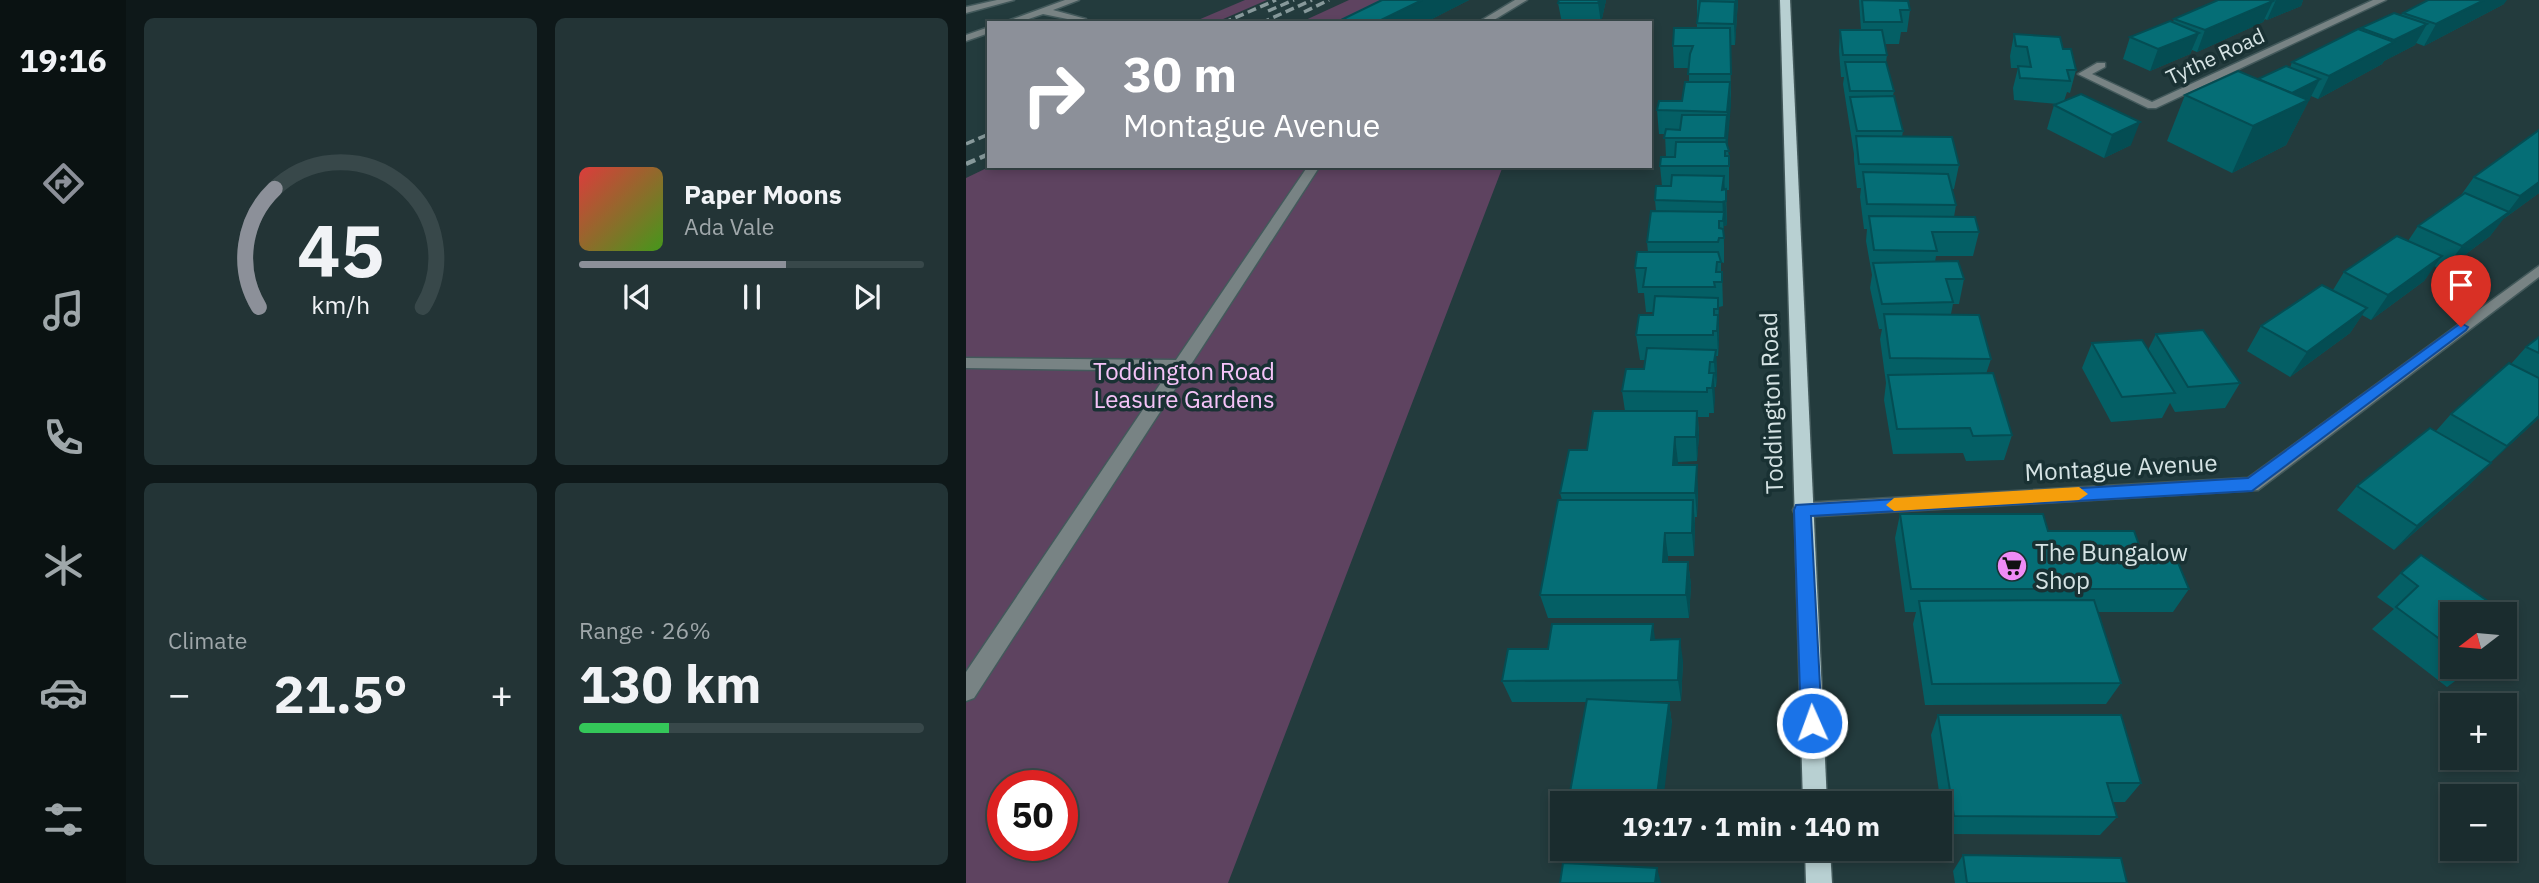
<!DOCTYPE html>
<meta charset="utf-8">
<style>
body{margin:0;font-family:"IBM Plex Sans",sans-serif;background:#233436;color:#f1f3f6;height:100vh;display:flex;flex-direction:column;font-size:26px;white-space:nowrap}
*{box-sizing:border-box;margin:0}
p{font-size:23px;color:#9fa7aa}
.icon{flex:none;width:38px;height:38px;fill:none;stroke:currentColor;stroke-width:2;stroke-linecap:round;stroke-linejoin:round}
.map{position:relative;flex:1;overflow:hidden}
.side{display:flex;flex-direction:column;gap:18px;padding:18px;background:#0e1819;width:840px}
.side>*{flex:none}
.top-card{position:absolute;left:21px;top:21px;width:665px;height:147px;border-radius:0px;box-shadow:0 4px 10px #0003,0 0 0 2px #38484a;background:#8c9099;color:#fff;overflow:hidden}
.needle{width:46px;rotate:254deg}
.fabs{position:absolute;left:1474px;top:602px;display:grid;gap:14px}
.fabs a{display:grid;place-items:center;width:77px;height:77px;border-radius:0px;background:#1a2c2e;box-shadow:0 4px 10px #0003,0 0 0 2px #38484a;font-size:35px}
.speed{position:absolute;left:21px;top:770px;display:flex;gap:14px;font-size:35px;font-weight:700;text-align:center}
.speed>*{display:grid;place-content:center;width:91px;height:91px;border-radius:50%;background:#1a2c2e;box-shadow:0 4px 10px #0003,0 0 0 2px #38484a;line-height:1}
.speed .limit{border:10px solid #d22;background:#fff;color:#111}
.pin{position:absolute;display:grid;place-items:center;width:60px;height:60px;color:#fff;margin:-72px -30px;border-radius:50% 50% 50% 0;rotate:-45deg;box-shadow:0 0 7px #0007}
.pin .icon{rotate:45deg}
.me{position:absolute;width:77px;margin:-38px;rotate:358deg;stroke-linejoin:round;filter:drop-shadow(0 0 5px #0008)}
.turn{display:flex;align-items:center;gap:24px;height:147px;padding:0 21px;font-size:32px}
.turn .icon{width:91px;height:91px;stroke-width:2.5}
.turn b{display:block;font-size:49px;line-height:60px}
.big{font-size:52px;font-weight:800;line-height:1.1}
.side .widget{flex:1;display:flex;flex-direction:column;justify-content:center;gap:10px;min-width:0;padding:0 24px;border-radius:10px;background:#233436}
.side .dial{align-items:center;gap:0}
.dial svg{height:182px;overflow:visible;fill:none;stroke:#38484a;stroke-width:7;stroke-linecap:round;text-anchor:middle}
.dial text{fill:#f1f3f6;stroke:none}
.song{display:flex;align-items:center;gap:21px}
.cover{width:84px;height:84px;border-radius:10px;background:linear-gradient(135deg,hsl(0 70% 55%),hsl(100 70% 35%))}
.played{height:7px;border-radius:4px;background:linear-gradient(90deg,#8c9099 60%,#38484a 60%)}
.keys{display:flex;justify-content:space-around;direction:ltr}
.heat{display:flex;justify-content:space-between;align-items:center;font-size:38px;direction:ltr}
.charge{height:10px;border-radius:5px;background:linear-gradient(90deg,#34c759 26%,#38484a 0)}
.side .tiles{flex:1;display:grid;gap:18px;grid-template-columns:repeat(2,1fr)}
.trip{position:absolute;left:584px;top:791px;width:402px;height:70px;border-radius:0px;background:#1a2c2e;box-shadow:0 4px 10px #0003,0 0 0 2px #38484a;font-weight:800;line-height:70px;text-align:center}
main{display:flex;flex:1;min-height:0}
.tab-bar{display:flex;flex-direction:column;width:126px;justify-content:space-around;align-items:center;background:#0a1212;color:#9fa7aa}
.tab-bar .icon{width:49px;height:49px}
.tab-bar .selected{color:#8c9099}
.tab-bar b{font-size:32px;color:#f1f3f6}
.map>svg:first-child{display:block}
.green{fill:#5e4360;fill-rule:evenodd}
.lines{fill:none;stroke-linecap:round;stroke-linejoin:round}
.minor-casing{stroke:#43595b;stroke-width:3}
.major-casing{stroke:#43595b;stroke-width:3}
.minor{fill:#788384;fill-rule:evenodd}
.major{fill:#b8d0d2;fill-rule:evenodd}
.rail-far1{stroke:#87999b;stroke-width:3.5;stroke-dasharray:9 4.5;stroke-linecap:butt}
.rail{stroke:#87999b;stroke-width:4.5;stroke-dasharray:10 5;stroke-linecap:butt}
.wall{fill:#045f65}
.shaded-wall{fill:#044d53}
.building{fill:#056e76;stroke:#044d53;stroke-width:2}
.route{fill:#1a73e8;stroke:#114b97;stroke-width:2}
.slow{fill:#f59e0b}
.labels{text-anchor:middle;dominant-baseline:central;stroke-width:7;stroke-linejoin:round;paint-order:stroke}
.far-street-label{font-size:21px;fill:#d5e3e4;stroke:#193133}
.park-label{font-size:24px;fill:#f5c3f8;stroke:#193133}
.street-label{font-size:24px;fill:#d5e3e4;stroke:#193133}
.poi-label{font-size:24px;fill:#d5e3e4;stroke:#193133;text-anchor:start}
</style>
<main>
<nav class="tab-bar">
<b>19:16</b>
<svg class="icon selected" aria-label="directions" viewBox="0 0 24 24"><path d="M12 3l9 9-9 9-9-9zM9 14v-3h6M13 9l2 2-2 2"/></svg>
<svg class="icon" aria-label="music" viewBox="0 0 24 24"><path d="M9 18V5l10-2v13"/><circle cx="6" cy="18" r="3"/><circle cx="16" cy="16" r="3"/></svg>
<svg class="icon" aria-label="phone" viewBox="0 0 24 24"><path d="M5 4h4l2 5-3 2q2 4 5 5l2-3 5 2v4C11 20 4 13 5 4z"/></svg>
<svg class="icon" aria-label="climate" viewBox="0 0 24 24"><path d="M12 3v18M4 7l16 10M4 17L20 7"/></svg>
<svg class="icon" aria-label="car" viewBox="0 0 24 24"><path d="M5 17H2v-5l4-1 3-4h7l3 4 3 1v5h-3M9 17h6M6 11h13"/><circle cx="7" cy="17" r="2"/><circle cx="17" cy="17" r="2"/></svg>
<svg class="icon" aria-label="filters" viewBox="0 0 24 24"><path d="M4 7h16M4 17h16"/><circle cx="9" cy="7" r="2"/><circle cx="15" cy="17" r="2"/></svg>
</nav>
<section class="side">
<div class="tiles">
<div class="widget dial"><svg viewBox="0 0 100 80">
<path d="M14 69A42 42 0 1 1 86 69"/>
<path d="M14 69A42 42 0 0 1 21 17" stroke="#8c9099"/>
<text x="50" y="56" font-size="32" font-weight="700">45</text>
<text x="50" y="72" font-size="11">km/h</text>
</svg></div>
<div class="widget">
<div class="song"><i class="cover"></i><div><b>Paper Moons</b><p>Ada Vale</p></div></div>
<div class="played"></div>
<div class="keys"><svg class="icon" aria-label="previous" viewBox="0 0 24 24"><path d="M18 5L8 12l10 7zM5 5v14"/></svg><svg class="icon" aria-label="pause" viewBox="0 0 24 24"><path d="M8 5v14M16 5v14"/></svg><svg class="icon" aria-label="next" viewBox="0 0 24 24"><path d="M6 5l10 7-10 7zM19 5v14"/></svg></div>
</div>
<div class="widget"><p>Climate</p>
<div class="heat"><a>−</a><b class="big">21.5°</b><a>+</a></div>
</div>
<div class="widget"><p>Range · 26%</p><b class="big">130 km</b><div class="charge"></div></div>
</div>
</section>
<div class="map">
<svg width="1573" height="883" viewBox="0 0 1573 883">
<rect width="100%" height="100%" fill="#233b3d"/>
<g class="green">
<path d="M279,0H301L248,23H225Z"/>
<path d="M383,0H417L369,23H333Z"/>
<path d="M25,166H537L262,883H0V178ZM37,786H96V845H37Z"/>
</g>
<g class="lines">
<g class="minor-casing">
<g id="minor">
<path d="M31,0H48L0,13V7Z"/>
<path d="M99,0H113L87,10L120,19L121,23L77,14L51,23H36Z"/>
<path d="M549,0H561L523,23H511Z"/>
<path d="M1407,0H1420L1190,108H1182L1112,74L1131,63H1139V67L1126,74L1186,102Z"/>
<path d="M23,27V33L0,41V35Z"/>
<path d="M342,166H354L8,698L0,701V672L203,371L0,368V358L210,360Z"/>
<path d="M1573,266V277L1292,490L836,517L829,515L827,510L829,505L836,503L1282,478Z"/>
</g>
</g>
<g class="major-casing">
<g id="major">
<path d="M814,0H824L861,803H837Z"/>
<path d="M839,849H864L866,883H840Z"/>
</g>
</g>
<use href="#minor" class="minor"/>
<use href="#major" class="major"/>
<g class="rail-far1">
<path d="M302,11L328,0"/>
<path d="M338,12L363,0"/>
<path d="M257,23L310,0"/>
<path d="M295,23L346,0"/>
<path d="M0,144L23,134"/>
</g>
<path class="rail" d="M0,164L23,154"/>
</g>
<g class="wall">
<path d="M416,0H503L458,23H367L378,22L377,19Z"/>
<path d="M593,0H640L635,23H596L592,3Z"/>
<path d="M731,0H772L769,45H764L765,96L761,145L763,156V190H760L761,225L758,226V263L755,262V272H756L757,306L753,307V340L752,356H750L751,375L750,387H748V413H743V417H732L733,435L731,461L712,462L711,465L732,490L731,517H729L728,556H702V562H722L725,585L723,618H582L574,595L596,500L594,493L621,450L659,411L656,391L678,369L679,360H674L670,335L687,315L688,312H680L678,293H672L669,268L682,252L681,242L690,211L689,200L696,186L694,166L700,157L699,134H693L691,110L716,101L723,82V68H708L707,46L731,28Z"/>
<path d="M893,0H943L944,10L941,32H935L933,44H919L921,55L920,62L928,91L927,96L937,131L936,137L993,165L988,189H986L990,205L988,217L1013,232L1007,256H970L969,262L998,279L993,304H987L985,314L1025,359L1020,374L1046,435L1038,460L1000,461L997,453L927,454L918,400L920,383L914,339L916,329H913L904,288L906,275L900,241L901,229H898L894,197L895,188H891L888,160V154L877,84L878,77H875L873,51L874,30H895Z"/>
<path d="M1252,0H1337L1335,6L1301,20L1299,19L1297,22L1231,52L1226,50L1224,54L1184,71L1157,59L1164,37L1207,22L1208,19Z"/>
<path d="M1538,4L1458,46L1450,43L1449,45L1418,61L1416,64L1352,99L1345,96L1320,145L1266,173L1201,141L1219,95L1292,79L1324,68L1326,62L1394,30L1395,28L1435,15L1437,13Z"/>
<path d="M1048,34L1097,49L1110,70L1104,93L1101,92L1098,101L1165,145L1138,158L1081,129L1088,105L1092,104L1048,100L1047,88L1052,68H1045L1044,56Z"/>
<path d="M1573,130V193L1536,220L1524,236L1477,271L1468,266L1458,281L1405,320L1396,315L1384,333L1324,377L1281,351L1295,326L1367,290L1378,272L1442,241L1452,226L1493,198L1508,177Z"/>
<path d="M1190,334L1274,383L1259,408L1209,412L1204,403L1196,418L1145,422L1116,368L1126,343L1182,350Z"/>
<path d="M1573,337V418L1524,463L1500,488L1428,550L1371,510L1391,486L1470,431L1485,414L1545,364L1560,347Z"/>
<path d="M934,514L1082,531L1176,553L1223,589L1207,612H1132L1155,683L1140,704L959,705L947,624L950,612H939L929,538Z"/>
<path d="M1455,555L1486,614V667H1508L1481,687L1406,629L1428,609L1411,597L1435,573Z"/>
<path d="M689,640L717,661L715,701H671L703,703L706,724L621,702H546L536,681L582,649Z"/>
<path d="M972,715L1175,783L1159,802H1146L1151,817L1134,835L979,834L965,735Z"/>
<path d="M997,855L1161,883H989L987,871Z"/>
</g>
<g class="shaded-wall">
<path d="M456,0H503L458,23H409Z"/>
<path d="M633,0H640L635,23L632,3Z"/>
<path d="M769,0H772L769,45L768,24Z"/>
<path d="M1310,0H1337L1335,6L1301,20Z"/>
<path d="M1518,0H1541L1538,4L1458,46L1470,24Z"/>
<path d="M1307,1L1297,22L1231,52L1239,30Z"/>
<path d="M1461,24L1449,45L1418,61L1416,64L1352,99L1363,76L1426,43L1428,40Z"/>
<path d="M1233,33L1224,54L1184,71L1192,49Z"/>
<path d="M1354,79L1320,145L1266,173L1287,126L1313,99Z"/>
<path d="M764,82L765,105L761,151H759L761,112Z"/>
<path d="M1174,122L1165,145L1138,158L1146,135Z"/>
<path d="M758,176L761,225L758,226V245L756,190Z"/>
<path d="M1573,182V193L1536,220L1554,196Z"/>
<path d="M1543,212L1524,236L1477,271L1496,246Z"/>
<path d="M1476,256L1458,281L1405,320L1422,295Z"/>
<path d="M752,298L753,323L752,334Z"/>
<path d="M1401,308L1384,333L1324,377L1341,352Z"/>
<path d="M752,315L753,340L752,356L751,331Z"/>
<path d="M750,350L751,375L750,387L748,362Z"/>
<path d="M748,373L749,398L748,413L746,388Z"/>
<path d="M731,411L733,435L731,461L730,437Z"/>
<path d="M1573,416V418L1520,467L1525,463L1500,488L1428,550L1451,526L1518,469L1541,446Z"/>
<path d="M709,437L712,462L710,490L707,465Z"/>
<path d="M731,465L732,490L731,517L729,493Z"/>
<path d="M727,500L729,524L728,556L726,533Z"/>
<path d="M699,533L702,556L700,585L697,562Z"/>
<path d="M722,562L725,585L723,618L720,595Z"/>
<path d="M687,624L690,646L685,640Z"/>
<path d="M714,639L717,661L715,701L712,680Z"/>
<path d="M703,703L706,724L697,803H690Z"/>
<path d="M691,868L695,883H689Z"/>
</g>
<g class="building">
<path d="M416,0H456L409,23H392L377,19Z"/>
<path d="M593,0H633L632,3H592Z"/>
<path d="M896,0L942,1L944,10H934L936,22H898Z"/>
<path d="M1252,0H1303L1307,1L1239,30L1208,19Z"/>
<path d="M1462,0H1518L1470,24L1437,13Z"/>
<path d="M734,1L769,2L768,24L731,23Z"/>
<path d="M1428,13L1461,24L1428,40L1395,28Z"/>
<path d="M1204,21L1233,33L1192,49L1164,37Z"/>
<path d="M708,28H764L765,74H722L724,54L727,46H707Z"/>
<path d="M1392,29L1428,42L1363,76L1326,62Z"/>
<path d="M874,30H916L921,55H877Z"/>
<path d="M1048,34L1094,37L1097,49H1105L1110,70H1101L1104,81L1054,78L1052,66L1065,67L1061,47L1050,46Z"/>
<path d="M879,62H920L928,91H884Z"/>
<path d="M1320,66L1354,79L1326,93L1292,79Z"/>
<path d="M1272,71L1342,100L1287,126L1219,95Z"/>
<path d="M719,82H764L761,112L691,110L693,101H716Z"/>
<path d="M1115,94L1174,122L1146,135L1088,105Z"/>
<path d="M928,96L937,131H891L884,97Z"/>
<path d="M716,115H761L759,138H698L700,129L714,130Z"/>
<path d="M1573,130V182L1554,196L1508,177Z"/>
<path d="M890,136L986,137L993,165L893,164Z"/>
<path d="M710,142H760L763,151H759V156H763V166H694L695,157H709Z"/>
<path d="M897,172L982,174L990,205L901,204Z"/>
<path d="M706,175L758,176L756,190L760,189V201L756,202L689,200L690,186H705Z"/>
<path d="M1499,193L1543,212L1496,246L1452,226Z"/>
<path d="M685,211L758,212L757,221H753V228L757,229L758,238H753L752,242H681Z"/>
<path d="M903,216L1009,217L1013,232H966L971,251L908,250Z"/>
<path d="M1431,236L1476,256L1422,295L1378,272Z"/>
<path d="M671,252H752L755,262H751L750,272H756V282H748L749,287H677L680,268H669Z"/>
<path d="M992,261L998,279H980L987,302L916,304L907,263Z"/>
<path d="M1356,285L1401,308L1341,352L1295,326Z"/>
<path d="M689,296L752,298V309H748V315H752L751,331H747V335H670L673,315H687Z"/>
<path d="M918,314L1013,315L1025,359L924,358Z"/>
<path d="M1237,330L1274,383L1222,387L1190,334Z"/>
<path d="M1573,337V353L1560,347Z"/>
<path d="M1176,340L1209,393L1156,397L1126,343Z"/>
<path d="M681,348L750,350L748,362H744L743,373H748L746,388H741V392L656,391L660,369H678Z"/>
<path d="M1543,363L1573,378V416L1541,446L1485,414Z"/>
<path d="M1027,373L1046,435L1007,436L1004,428L931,429L922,375Z"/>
<path d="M627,411H731L730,437H709L707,465H731L729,493H594L603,450H621Z"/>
<path d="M1464,428L1525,463L1451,526L1391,486Z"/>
<path d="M592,500H727L726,533H699L698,546L697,562H722L720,595H574Z"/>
<path d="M934,514H1077L1082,531H1168L1176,553H1208L1223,589H945Z"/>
<path d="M1455,555L1552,622L1538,636V614H1486V648L1430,607L1452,586L1435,573Z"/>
<path d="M1128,600L1155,683L966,684L953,601Z"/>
<path d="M586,624H687L685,640L714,639L712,680L536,681L542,649H582Z"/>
<path d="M621,699L703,703L690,803H602Z"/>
<path d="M972,715H1155L1175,783H1141L1151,817L988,816Z"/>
<path d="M997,855L1155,858L1161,883H1001Z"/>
<path d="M597,863L691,868L689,883H594Z"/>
</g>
<path class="route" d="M1495,323L1502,327L1500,330L1286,491L845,516L856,723L853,730L846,733L838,730L835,723L828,510L830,505L1282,478Z"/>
<path class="slow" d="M1113,487L1122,494L1113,500L928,511L920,505L928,498Z"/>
<defs>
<g id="supermarket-disc" transform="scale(1.575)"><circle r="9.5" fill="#ef8bf6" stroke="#193133"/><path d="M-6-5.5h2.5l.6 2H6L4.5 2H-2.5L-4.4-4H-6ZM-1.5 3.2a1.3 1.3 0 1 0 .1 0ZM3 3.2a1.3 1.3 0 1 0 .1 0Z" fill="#111"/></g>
</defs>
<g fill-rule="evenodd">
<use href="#supermarket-disc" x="1046" y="566"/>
</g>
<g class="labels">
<g class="far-street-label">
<text transform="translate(1249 56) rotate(-25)">Tythe Road</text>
</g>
<g class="park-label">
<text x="218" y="371">Toddington Road<tspan x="218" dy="28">Leasure Gardens</tspan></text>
</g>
<g class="street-label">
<text transform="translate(805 403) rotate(-92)">Toddington Road</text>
<text transform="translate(1155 467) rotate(-3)">Montague Avenue</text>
</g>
<g class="poi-label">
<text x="1069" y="552">The Bungalow<tspan x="1069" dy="28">Shop</tspan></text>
</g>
</g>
</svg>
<div class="fabs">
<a><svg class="needle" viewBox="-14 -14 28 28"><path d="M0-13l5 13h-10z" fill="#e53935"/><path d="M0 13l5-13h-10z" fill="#9fa7aa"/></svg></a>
<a>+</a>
<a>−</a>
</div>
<div class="speed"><div class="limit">50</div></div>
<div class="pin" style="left:1495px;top:327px;background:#d93025"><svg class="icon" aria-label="arrive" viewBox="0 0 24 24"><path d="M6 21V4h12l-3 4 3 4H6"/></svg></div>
<svg class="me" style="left:846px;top:723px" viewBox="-20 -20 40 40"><circle r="17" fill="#1a73e8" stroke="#fff" stroke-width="3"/><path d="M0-11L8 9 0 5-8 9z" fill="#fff"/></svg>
<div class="trip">19:17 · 1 min · 140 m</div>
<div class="top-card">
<div class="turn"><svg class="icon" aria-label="right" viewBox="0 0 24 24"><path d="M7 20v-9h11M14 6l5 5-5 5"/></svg><div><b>30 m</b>Montague Avenue</div></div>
</div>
</div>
</main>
